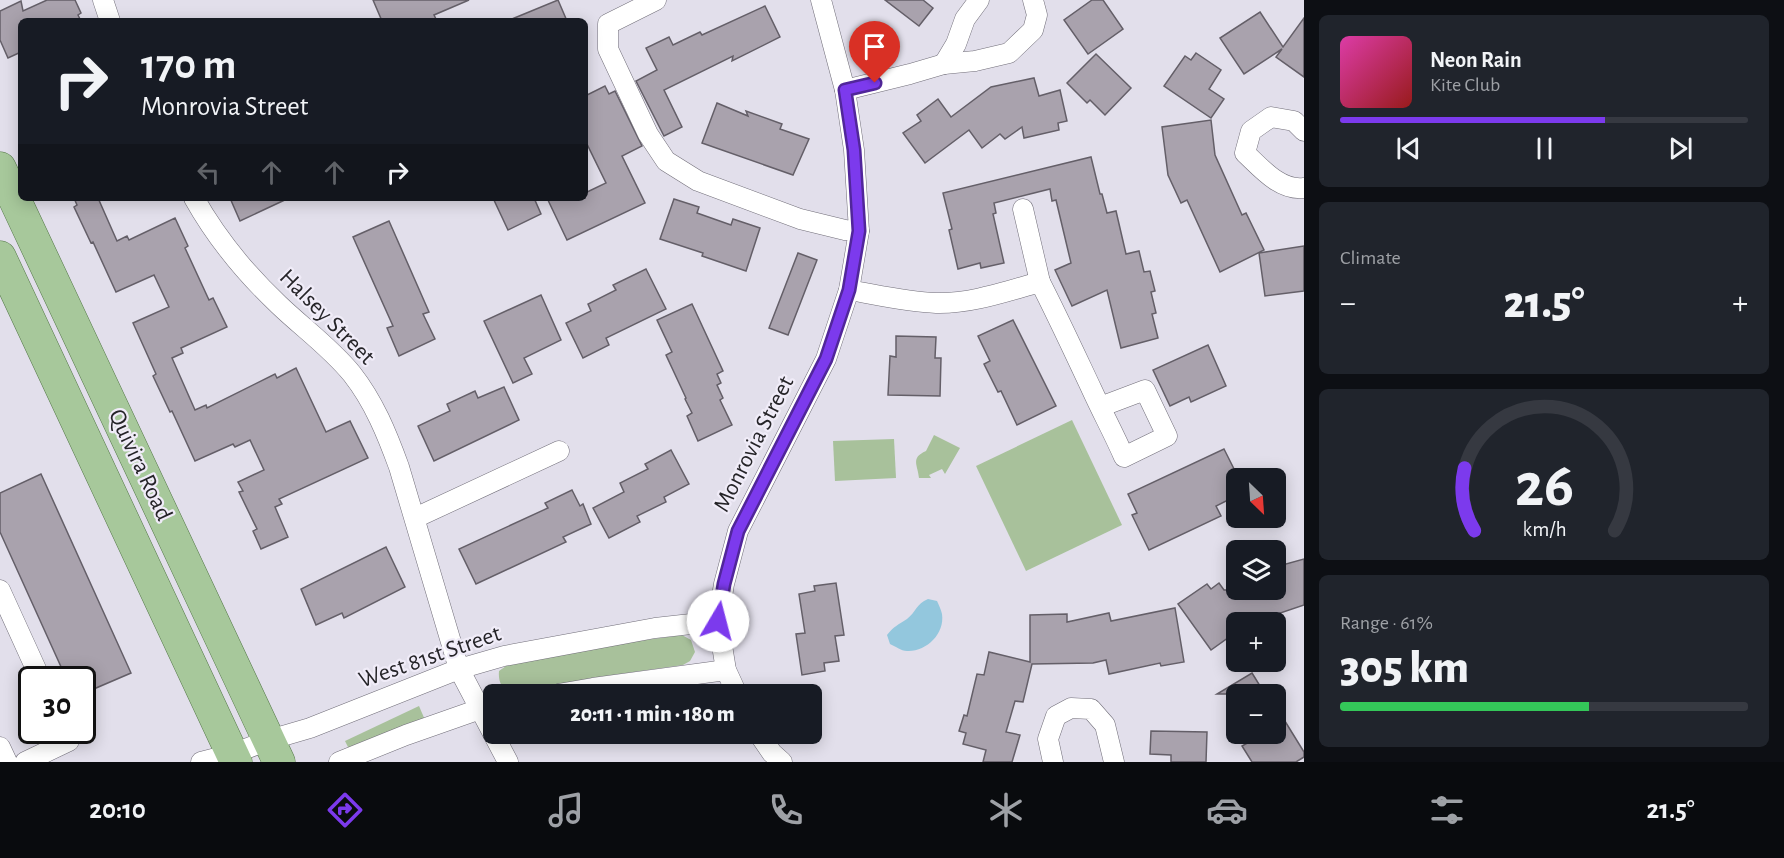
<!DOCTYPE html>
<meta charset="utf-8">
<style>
body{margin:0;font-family:"Alegreya Sans",sans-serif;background:#20242c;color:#f1f3f6;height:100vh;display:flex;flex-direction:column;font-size:22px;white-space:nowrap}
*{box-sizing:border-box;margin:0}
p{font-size:20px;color:#9ea1a6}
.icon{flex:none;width:33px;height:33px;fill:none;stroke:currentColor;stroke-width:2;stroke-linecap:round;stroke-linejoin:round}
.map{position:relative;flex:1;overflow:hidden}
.panel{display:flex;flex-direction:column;gap:15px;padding:15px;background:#0d0f14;width:480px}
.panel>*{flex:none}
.banner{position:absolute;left:18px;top:18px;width:570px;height:183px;border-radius:9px;box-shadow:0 3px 15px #0003;background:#171b24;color:#f1f3f6;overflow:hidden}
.needle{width:39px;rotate:155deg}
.controls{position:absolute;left:1226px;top:468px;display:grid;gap:12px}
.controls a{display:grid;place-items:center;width:60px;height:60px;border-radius:9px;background:#171b24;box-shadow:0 3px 15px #0003;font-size:30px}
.speed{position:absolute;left:18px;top:666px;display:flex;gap:12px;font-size:30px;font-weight:700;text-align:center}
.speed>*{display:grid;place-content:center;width:78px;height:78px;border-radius:50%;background:#171b24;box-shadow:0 3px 15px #0003;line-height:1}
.speed .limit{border:3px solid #111;border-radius:9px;background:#fff;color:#111}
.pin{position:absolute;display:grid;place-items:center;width:51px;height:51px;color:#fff;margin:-62px -26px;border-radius:50% 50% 50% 0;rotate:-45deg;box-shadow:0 0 6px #0007}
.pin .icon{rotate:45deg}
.me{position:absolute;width:66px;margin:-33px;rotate:8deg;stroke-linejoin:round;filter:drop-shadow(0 0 4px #0008)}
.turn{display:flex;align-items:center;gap:21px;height:126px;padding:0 24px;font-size:27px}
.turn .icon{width:78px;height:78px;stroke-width:2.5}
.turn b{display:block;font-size:42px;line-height:51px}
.lanes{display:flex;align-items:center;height:57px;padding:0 24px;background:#0003;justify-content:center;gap:30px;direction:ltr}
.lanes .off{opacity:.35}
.big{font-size:45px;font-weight:800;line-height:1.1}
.panel .card{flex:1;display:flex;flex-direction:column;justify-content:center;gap:9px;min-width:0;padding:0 21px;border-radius:9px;background:#20242c}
.panel .dial{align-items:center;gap:0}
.dial svg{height:156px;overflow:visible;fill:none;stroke:#363941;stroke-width:7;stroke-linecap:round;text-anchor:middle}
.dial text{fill:#f1f3f6;stroke:none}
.song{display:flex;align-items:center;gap:18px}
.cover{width:72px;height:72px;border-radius:9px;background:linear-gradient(135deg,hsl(320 70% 55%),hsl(0 70% 35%))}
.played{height:6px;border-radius:3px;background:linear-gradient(90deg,#7c3aed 65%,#363941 65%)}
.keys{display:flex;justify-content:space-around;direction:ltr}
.heat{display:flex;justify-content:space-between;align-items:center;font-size:33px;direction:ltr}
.charge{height:9px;border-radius:4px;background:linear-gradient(90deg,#34c759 61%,#363941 0)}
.trip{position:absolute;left:483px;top:684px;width:339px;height:60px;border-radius:9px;background:#171b24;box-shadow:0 3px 15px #0003;font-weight:800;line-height:60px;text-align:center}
.tabs{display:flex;height:96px;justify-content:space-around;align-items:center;background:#090b0e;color:#9ea1a6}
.tabs .icon{width:42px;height:42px}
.tabs .active{color:#7c3aed}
.tabs b{font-size:27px;color:#f1f3f6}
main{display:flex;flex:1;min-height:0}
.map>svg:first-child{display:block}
.green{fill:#a8c19b}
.water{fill:#93c7dd}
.building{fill:#a9a2ad;stroke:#645f68;stroke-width:1.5}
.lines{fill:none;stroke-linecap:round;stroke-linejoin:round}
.street-casing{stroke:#716e79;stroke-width:21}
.primary-casing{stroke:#547748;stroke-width:33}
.street{stroke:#fff;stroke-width:20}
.primary{stroke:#a7c89b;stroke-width:32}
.route-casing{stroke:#51269a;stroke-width:15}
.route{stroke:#7c3aed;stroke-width:10}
.labels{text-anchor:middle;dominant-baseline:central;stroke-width:4.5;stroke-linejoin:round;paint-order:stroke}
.street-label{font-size:24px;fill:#252428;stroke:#f0ecf8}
</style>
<main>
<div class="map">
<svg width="1304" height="762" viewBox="0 0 1304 762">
<rect width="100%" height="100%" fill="#e2dfeb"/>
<g class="green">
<path d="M1072,420L1122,525L1026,571L976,466Z"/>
<path d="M934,435L960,448L945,474L942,469L929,475L931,478H919C918,465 910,458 926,451Z"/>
<path d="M894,439L896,478L835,481L833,441Z"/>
<path d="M682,635L691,640L695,652L690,661L683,665L592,678L513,694C502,689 498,683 499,671L506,666L587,648Z"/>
<path d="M419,706L425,720L350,751L345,741Z"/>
</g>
<path class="water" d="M928,599L937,601C939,605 941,610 942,614C945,634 926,652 907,651C901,651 895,646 890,644L887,635C894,626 898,625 907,619C916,612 916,604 928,599Z"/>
<g class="building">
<path d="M47,0H75L81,13L78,15L81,21H21V52L8,58L0,40V11L21,1L23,11Z"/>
<path d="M373,0H469L434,15L437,21H382Z"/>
<path d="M558,0L567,21H507Z"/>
<path d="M885,0H923L933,8L919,26Z"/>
<path d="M1092,0H1103L1123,29L1088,54L1064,20Z"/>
<path d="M765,6L780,37L732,61L733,56L664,90L682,127L664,136L636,81L657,70L646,48L669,37L673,45L700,32L702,35Z"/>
<path d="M1260,12L1283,47L1304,18V77L1276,57L1282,49L1244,74L1220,38Z"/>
<path d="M1196,53L1221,70L1209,89L1224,99L1211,118L1164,86L1185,56L1191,60Z"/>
<path d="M1096,54L1131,88L1105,115L1090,100L1087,103L1067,83Z"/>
<path d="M1034,78L1039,96L1060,90L1067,121L1058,123L1059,130L1024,138L1022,127L1005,139L1000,134L982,148L969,130L925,163L903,133L921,121L917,115L938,99L951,117L991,87Z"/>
<path d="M605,86L609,94L615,91L642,146L622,156L645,203L567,240L547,198H585V193L606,183L585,140V96Z"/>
<path d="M717,103L748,116L746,111L782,124L780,129L809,139L793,175L702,143Z"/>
<path d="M1211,120L1215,155L1242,215L1246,213L1264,250L1220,272L1187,200L1181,203L1168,175L1162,127Z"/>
<path d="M1091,157L1100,194H1102L1107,213L1116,211L1126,254L1139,251L1144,272L1150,271L1155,291L1151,292L1156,313L1152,314L1158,338L1121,348L1107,290L1072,306L1055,270L1071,263L1056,200L1052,201L1050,189L994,203L996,213L993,214L1004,263L981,268L980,263L958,269L949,230L952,229L943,193Z"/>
<path d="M74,198H98L117,241L127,236L129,240L175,218L188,246L185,248L209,300L213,298L227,327L181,348L183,353L172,358L195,410L206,405L207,408L275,374L277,378L296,368L326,432L350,421L368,458L279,499L282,504L275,507L288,537L261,549L253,531L257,529L239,492L243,491L238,482L264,470L250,440L235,447L233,444L195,461L172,411L170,412L153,376L156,374L133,323L169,307L154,275L116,292L93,242L91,243L74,207L77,205Z"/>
<path d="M230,198H289L240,221Z"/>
<path d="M493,198H534L541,214L508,230Z"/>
<path d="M674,199L699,207L697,213L731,225L733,219L760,228L746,271L702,256L703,253L660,239Z"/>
<path d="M389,221L429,312L423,314L435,339L399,356L387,328L393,326L353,237Z"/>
<path d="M1304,246V291L1265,296L1259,253Z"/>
<path d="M798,253L817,260L788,335L769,328Z"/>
<path d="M646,269L666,309L606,338L609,345L583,358L566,323L591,311L588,304L616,290L613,285Z"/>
<path d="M541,295L561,340L524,358L532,374L513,383L484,321Z"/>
<path d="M692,304L723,371L717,374L721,383L717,385L723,398L720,400L732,425L698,441L687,416L692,413L685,399L686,398L666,355L672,352L657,320Z"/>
<path d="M1013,320L1056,406L1017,425L1001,391L998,392L984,364L990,361L978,336Z"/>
<path d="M896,336L936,337L935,358H941L940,396L888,395L890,356L896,357Z"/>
<path d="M1208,345L1226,386L1191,402L1189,397L1170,406L1153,370Z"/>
<path d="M504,387L519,420L434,461L418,426L450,411L447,404L475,391L478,398Z"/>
<path d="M1224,449L1236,473V496L1216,506L1221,516L1149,550L1132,515L1137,513L1128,494Z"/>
<path d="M671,450L689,484L664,497L666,502L637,516L640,522L609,538L593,508L624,492L620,483L648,469L645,464Z"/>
<path d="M41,474L131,673L82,694V680H67L0,532V493Z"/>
<path d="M572,490L580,506L583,504L591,524L563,537L566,542L476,584L459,549L548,508L545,503Z"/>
<path d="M386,547L405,587L344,618L342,613L316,625L301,589Z"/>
<path d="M1304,559V605L1254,622H1236V632L1211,650L1178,604L1207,584L1211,589L1219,583L1224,590H1275V567Z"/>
<path d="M836,583L844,635L835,636L839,661L824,663L825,671L802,675L796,634L805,633L799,594L815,591L814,586Z"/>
<path d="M1175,608L1184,662L1161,666L1160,663L1109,674L1106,660L1093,663L1032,664L1023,702L1015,701L1006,732L1020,735L1012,762H983L986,750L963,744L966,733L959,731L964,715L967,716L977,674L984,675L989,652L1030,662V615L1067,614V622L1109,613L1111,621Z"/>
<path d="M1252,673L1265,694H1217Z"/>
<path d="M1275,705L1304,752V757L1296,762H1252L1242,746L1263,734H1275Z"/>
<path d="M1151,731L1207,732L1206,762H1171V755L1150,754Z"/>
</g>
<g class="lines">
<g class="street-casing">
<g id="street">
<path d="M103,0L110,21"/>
<path d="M656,0L608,24V49L648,134L666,161L698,181L800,219L845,230L859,231"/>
<path d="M944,64L956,44L965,19L979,0"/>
<path d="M845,90L910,74L944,64L975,61L1009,53L1033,30L1037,15L1033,0"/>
<path d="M1304,131L1294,121L1271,117L1251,131L1245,153C1261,168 1280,191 1304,188"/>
<path d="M194,198C217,239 244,272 279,305C303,328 331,348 352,374C374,402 387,434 399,467L459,669L508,762"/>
<path d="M1023,209L1040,282"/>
<path d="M849,290C878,295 907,302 936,303C971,304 1007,291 1040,282C1058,317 1075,354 1092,390C1102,412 1114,434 1124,457L1167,436L1145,390L1100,407"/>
<path d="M415,518L559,451"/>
<path d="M0,590L41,680"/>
<path d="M558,694L593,688L726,670"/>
<path d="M737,694L726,670L718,621L724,584L738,531L826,359L849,290L859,231L854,150L845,90L821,0"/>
<path d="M759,734L772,753L782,762"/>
<path d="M0,747L7,762"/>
<path d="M25,762L69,741L64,730"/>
<path d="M201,762L232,754L269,740L310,728L459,669L504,656L655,628L718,621"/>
<path d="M339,762L406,735L480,709L492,707"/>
<path d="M1053,762L1048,739L1056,716L1071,708L1091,709L1105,725L1114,762"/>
</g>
</g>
<g class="primary-casing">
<g id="primary">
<path d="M0,168L279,762"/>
<path d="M0,257L236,762"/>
</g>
</g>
<use href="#street" class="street"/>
<use href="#primary" class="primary"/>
</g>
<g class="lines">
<g class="route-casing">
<path id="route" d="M718,621L724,584L738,531L826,359L849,290L859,231L854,150L845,90L875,83"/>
</g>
<use href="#route" class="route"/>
</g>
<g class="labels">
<g class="street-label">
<text transform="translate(327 317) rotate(45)">Halsey Street</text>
<text transform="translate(754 444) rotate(-63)">Monrovia Street</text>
<text transform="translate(140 465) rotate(65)">Quivira Road</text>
<text transform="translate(430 657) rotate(-19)">West 81st Street</text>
</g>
</g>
</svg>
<div class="controls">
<a><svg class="needle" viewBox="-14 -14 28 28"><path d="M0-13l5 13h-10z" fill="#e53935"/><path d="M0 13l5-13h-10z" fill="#9ea1a6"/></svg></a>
<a><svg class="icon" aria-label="layers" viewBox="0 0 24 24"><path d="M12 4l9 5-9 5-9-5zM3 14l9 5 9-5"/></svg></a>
<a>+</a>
<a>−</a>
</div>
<div class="speed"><div class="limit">30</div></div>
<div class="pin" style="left:875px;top:83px;background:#d93025"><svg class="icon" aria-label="arrive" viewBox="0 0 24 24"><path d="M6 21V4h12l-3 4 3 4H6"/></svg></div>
<svg class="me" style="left:718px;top:621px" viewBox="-20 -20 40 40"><circle r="19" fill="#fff"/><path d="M0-13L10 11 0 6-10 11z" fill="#7c3aed"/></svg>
<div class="trip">20:11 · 1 min · 180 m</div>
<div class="banner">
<div class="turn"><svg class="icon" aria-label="right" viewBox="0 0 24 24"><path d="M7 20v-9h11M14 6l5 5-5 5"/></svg><div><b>170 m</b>Monrovia Street</div></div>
<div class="lanes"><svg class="icon off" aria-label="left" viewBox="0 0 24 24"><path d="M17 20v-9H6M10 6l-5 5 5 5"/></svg><svg class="icon off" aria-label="ahead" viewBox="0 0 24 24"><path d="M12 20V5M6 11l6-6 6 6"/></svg><svg class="icon off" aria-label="ahead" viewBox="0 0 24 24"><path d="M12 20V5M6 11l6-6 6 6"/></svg><svg class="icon" aria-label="right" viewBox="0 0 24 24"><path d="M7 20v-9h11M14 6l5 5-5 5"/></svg></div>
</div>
</div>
<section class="panel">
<div class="card">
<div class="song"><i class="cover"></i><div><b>Neon Rain</b><p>Kite Club</p></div></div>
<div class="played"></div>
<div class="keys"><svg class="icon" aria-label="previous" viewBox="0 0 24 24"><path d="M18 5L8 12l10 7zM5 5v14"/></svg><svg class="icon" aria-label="pause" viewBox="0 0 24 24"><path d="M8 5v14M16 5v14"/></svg><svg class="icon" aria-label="next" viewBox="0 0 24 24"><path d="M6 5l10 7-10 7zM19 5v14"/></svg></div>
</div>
<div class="card"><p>Climate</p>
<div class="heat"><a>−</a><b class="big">21.5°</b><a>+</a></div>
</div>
<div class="card dial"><svg viewBox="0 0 100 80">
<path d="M14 69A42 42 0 1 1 86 69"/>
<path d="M14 69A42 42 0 0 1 9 37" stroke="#7c3aed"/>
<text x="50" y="56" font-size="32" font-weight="700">26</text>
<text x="50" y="72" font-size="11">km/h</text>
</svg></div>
<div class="card"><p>Range · 61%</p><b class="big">305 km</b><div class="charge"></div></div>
</section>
</main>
<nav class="tabs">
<b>20:10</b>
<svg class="icon active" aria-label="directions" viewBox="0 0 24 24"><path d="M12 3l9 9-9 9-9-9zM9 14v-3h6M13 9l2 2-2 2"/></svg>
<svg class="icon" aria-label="music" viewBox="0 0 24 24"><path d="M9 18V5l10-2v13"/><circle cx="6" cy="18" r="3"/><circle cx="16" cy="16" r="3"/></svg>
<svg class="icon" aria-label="phone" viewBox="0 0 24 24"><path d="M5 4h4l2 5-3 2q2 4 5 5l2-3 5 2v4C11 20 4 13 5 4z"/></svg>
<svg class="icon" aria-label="climate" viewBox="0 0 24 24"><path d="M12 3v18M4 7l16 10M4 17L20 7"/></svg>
<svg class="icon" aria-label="car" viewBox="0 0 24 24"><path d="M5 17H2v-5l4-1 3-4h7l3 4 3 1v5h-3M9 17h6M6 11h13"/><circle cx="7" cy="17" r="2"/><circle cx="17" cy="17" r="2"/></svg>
<svg class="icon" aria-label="filters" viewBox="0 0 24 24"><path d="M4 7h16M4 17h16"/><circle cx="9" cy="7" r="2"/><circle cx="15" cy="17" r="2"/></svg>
<b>21.5°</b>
</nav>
